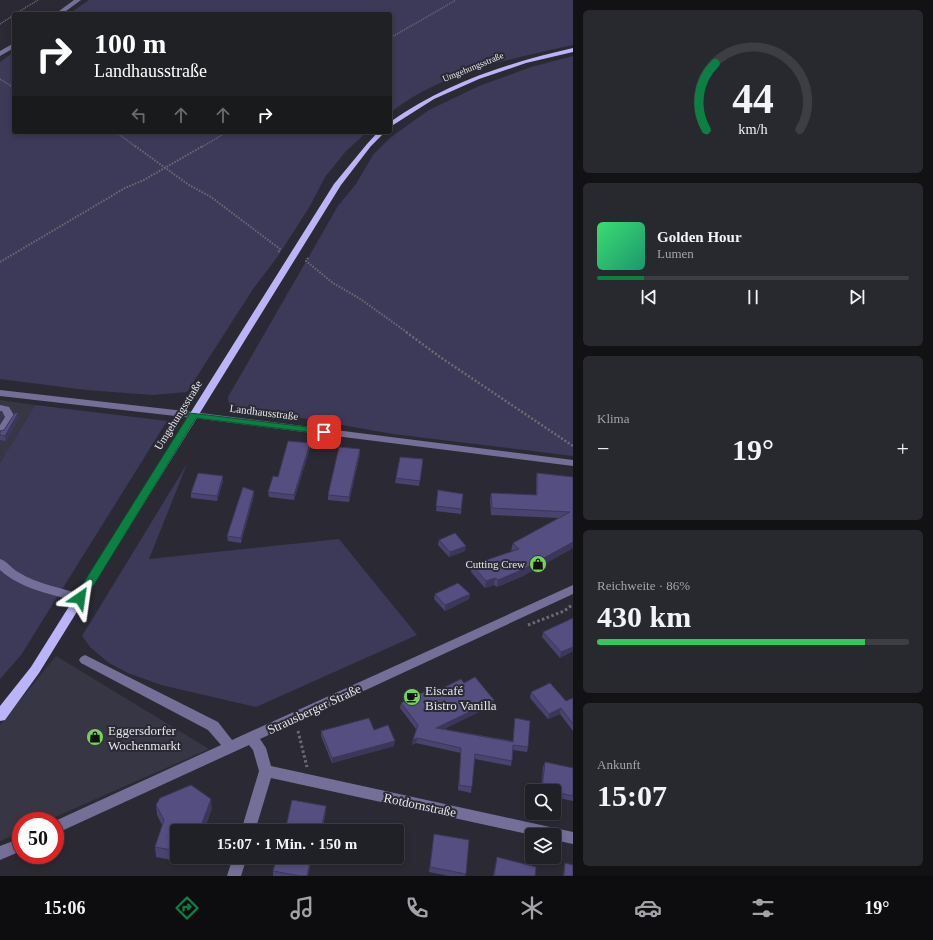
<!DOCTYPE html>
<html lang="de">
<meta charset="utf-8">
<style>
body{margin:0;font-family:"Times New Roman",serif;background:#28282f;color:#f1f3f6;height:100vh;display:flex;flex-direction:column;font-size:15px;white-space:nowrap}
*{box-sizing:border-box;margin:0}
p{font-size:13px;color:#a2a3a7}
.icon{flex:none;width:22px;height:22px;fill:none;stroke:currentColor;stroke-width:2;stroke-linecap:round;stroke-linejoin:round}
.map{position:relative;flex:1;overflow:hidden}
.panel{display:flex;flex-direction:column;gap:10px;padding:10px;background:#121215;width:360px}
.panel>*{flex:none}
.top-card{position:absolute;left:12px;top:12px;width:380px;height:122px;border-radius:4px;box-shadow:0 2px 6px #0003,0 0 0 1px #3d3e44;background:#202124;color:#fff;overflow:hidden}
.fabs{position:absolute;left:525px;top:784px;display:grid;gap:8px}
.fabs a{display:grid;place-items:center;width:36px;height:36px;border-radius:4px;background:#202027;box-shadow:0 2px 6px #0003,0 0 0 1px #3d3e44;font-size:20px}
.speed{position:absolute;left:12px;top:812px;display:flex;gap:8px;font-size:20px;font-weight:700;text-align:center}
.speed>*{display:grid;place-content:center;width:52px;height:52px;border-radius:50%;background:#202027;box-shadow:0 2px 6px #0003,0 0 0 1px #3d3e44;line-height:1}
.speed .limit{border:6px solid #d22;background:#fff;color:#111}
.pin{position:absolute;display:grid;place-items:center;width:34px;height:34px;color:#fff;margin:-17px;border-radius:8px;box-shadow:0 2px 6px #0006}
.me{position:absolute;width:44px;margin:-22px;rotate:32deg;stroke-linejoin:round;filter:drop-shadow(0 0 3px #0008)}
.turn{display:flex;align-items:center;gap:14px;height:84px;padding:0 16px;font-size:18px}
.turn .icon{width:52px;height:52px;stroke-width:2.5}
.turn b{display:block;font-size:28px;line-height:34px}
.lanes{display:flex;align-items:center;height:38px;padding:0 16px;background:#0003;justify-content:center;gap:20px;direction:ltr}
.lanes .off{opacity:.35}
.big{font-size:30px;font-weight:600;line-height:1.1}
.panel .card{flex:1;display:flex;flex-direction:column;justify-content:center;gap:6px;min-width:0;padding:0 14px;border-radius:6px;background:#28282f}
.panel .dial{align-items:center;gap:0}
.dial svg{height:104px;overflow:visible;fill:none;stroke:#3d3e44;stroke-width:7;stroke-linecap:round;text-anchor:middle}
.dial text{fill:#f1f3f6;stroke:none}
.song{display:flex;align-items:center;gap:12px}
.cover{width:48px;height:48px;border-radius:6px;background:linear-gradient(135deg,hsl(140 70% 55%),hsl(160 70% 35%))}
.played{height:4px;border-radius:2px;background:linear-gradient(90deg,#0b8043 15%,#3d3e44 15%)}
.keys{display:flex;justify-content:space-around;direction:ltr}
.heat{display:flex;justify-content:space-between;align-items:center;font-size:22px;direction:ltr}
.charge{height:6px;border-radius:3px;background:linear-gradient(90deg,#34c759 86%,#3d3e44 0)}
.trip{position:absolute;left:170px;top:824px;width:234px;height:40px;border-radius:4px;background:#202027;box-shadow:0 2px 6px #0003,0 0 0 1px #3d3e44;font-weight:600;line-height:40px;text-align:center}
.tab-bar{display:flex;height:64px;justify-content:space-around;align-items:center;background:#0d0d10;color:#a2a3a7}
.tab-bar .icon{width:28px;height:28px}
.tab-bar .current{color:#0b8043}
.tab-bar b{font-size:18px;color:#f1f3f6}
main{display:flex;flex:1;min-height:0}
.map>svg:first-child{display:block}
.built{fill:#373645}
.green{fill:#3d3959}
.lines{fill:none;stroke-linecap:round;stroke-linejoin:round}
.path-far3{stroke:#6b6b74;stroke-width:1.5;stroke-dasharray:1 1;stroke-linecap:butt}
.path-far2{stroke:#6b6b74;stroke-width:2;stroke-dasharray:1.5 1.5;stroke-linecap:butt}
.path-far1{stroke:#6b6b74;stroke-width:2.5;stroke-dasharray:2 2;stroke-linecap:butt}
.path{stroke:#6b6b74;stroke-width:3;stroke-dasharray:2.5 2.5;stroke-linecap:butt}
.minor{fill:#736f98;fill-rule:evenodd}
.major{fill:#bbb4f9;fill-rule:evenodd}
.wall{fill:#49436f}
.shaded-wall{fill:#3c375a}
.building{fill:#554e81;stroke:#3c375a}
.route{fill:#0b8043;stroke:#07532c}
.labels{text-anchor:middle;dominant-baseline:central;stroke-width:4;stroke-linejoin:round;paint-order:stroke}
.far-street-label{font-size:9px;fill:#e5e5ec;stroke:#2b2a34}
.street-label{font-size:11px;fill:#e5e5ec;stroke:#2b2a34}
.poi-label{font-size:11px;fill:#e5e5ec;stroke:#2b2a34;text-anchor:end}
.near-poi-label{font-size:13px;fill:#e5e5ec;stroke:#2b2a34;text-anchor:start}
.near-street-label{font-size:13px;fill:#e5e5ec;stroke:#2b2a34}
</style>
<main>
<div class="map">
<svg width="573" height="876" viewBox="0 0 573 876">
<rect width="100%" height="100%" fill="#2b2a34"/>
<g class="built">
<path d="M0,400L35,405L0,463Z"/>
<path d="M56,656L209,749L46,821H21V832L0,841V725Z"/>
</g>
<g class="green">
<path d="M89,0H573V45C510,59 441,72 390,113V14H69Z"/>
<path d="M14,52V132H367L346,151L325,177L310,206L278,256L253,289L187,392L153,395L86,390L0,379V62Z"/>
<path d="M573,56V456L393,434L308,419L238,410L239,407L229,404L228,397L338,206L356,184L373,155L391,137L429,110L479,86L531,67Z"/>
<path d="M35,405L167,421L21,655L0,679V463Z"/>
<path d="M187,464L149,559L339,539L417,635L256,707L161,685L128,673L109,663L91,648L82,636Z"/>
</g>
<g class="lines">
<g class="path-far3">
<path d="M15,14L38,0"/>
<path d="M0,24L14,15"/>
<path d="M390,38L456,0"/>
<path d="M0,79L14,88"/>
<path d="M116,132L136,147"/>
<path d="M202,147L227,132"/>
</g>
<g class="path-far2">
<path d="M135,146L189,185L211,197L280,249L278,253"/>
<path d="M308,258L306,261L333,283L359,298L408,333"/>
<path d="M0,262L125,188L144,180L203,146"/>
</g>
<path class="path-far1" d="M406,332L440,357L573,446"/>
<g class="path">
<path d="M528,625L564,611L572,605"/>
<path d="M298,731L307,767"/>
</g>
<g class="minor">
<path d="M74,0H81L62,14H55Z"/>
<path d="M14,43V48L0,56V51Z"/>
<path d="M0,390L193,412L573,460V466L193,418L0,396Z"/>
<path d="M0,405L9,407L15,417L4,434L0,435V425L5,417L2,411H0Z"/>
<path d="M0,559C7,561 11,568 18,572C37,584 62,588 84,595L86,598L84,601L80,602C53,595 21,589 0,570Z"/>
<path d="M573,585V594L260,739L266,748L271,766L573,832V844L554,840V835H532L271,778L255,831H241L259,771L253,750L249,745L55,834V821L221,745L208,730L81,663L79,660L81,657L85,655L89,657L218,722L232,740Z"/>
<path d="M21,838V851L0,860V846Z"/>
<path d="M233,857H247L241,876H227Z"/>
</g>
<g class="major">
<path d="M573,48V52L526,63L479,79L434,99L390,127V122C446,83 507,63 573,48Z"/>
<path d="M378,132H385L371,146L341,185L39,673L5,720L0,721V706L31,667L334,184L367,144Z"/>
</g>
</g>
<g class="wall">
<path d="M18,413L19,418L6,441L0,440V431L4,430Z"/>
<path d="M310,443V448L294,500L269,497L268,492L278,477Z"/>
<path d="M360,449V454L349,502L328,500V495Z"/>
<path d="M422,464L419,486L395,483L396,478Z"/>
<path d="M537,473L573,477V548L523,576L497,587L494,585L485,588L471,572L472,565L513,551L511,550L513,543L559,518L491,515L490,500L491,493L536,495V480Z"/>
<path d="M223,476V481L217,501L191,498V493Z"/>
<path d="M438,490L463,494L461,514L436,511Z"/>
<path d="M254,496L241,543L228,541L227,536Z"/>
<path d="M439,540L465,551L449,557L438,545Z"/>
<path d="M435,594H470L469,599L445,611L434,599Z"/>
<path d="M573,618V651L560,658L542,637L543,632Z"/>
<path d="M464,683L493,705L444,729L513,741L514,724L515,718L528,747L527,752L513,750L511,766L475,759L471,793L458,790L461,753L416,743L412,745L413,740L416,729L400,708L401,703L429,695Z"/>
<path d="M531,692L566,701L573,698V731L560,714L548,719L530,698Z"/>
<path d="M374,730L394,746L332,763L321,736V731Z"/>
<path d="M545,762L573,768V801L554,797V791H541L543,767Z"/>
<path d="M156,805L212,809L177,831V857H195L192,864L156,857L155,847L162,825L157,815Z"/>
<path d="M326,806V811L322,831H285Z"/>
<path d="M434,834L469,840L465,876H449L429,872Z"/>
<path d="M277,857H312L308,876H273V871Z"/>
<path d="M497,857L535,876H493Z"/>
<path d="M565,863L573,876H563L564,868Z"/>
</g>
<g class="shaded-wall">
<path d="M2,411L3,416L0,422V415Z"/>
<path d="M18,413L19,418L6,441L5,436Z"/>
<path d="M310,443V448L294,500V495Z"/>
<path d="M360,449V454L349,502V497Z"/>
<path d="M223,476V481L217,501V496Z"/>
<path d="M254,491V496L241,543V538Z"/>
<path d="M573,542V548L523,576L497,587L498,580Z"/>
<path d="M466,546L465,551L449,557L450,552Z"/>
<path d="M495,578L494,585L485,588L486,581Z"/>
<path d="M470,594L469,599L445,611V605Z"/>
<path d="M573,647V651L560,658L561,652Z"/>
<path d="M494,700L493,705L436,733V728Z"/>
<path d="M561,708L560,714L548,719L549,714Z"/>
<path d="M417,738L416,743L412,745L413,740Z"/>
<path d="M395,741L394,746L332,763V758Z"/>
<path d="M211,799L212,809L204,831H199Z"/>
<path d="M326,806V811L322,831H321Z"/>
<path d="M192,857H195L192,864Z"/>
<path d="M311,857H312L308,876H307Z"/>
</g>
<g class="building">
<path d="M15,413H18L5,436L0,435V431L4,430Z"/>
<path d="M288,441L310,443L294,495L268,492L273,476L278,477Z"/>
<path d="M339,447L360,449L349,497L328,495Z"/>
<path d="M400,457L423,459L420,481L396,478Z"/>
<path d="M198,473L223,476L217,496L191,493Z"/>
<path d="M537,473L573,477V542L524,569L498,580L495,578L486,581L472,565L519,549L513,543L570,512L492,508L491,493L537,495Z"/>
<path d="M243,487L254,491L241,538L227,536Z"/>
<path d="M438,490L463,494L461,509L436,506Z"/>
<path d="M455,533L466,546L450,552L439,540Z"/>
<path d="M458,583L470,594L445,605L435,594Z"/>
<path d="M573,618V647L561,652L543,632Z"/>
<path d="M475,677L494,700L436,728L513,742L515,718L530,721L528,747L513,745L512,761L475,754L472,787L459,785L461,748L417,738L413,740L418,725L401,703L426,691L429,695L461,679L464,683Z"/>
<path d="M550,683L566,701L573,698V724L561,708L549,714L531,692Z"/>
<path d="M369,718L374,730L388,725L395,741L332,758L321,731Z"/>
<path d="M545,762L573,768V796L554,792V791H550L542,789Z"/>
<path d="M191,785L211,799L199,831H177V851L155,847L164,820L156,805L160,798Z"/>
<path d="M292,800L326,806L321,830L317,829V831H285Z"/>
<path d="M434,834L469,840L466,874L430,867Z"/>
<path d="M277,857H311L307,876H300L273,871Z"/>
<path d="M497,857L536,867L535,876H494Z"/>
<path d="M565,863L573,865V876H564Z"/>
</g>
<path class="route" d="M190,413L324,429L329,432L324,434L196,418L84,601H76L75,598L76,595Z"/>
<defs>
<g id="shop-disc" transform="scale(0.9)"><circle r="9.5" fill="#77d259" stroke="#2b2a34"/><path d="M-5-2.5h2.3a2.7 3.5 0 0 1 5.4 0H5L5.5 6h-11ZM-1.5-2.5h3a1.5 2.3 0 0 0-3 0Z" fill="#111"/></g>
<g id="cafe-disc" transform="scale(0.9)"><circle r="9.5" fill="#77d259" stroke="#2b2a34"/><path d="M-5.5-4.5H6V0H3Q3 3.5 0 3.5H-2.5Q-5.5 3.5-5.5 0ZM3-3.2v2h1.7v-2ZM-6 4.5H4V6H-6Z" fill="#111"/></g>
</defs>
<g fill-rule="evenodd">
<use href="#shop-disc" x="538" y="564"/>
<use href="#cafe-disc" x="412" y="697"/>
<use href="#shop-disc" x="95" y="737"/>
</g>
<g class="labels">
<g class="far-street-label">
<text transform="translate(473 67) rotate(-22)">Umgehungsstraße</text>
</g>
<g class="street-label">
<text transform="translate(264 412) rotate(7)">Landhausstraße</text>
<text transform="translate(178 415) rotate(-58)">Umgehungsstraße</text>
</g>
<g class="poi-label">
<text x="525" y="564">Cutting Crew</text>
</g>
<g class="near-poi-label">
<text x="425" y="690">Eiscafé<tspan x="425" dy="15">Bistro Vanilla</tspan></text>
<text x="108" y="730">Eggersdorfer<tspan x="108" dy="15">Wochenmarkt</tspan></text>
</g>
<g class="near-street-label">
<text transform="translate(314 709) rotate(-25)">Strausberger Straße</text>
<text transform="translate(420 805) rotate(12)">Rotdornstraße</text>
</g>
</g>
</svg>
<div class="fabs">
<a><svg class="icon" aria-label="search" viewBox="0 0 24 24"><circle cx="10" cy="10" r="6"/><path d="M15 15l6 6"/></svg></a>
<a><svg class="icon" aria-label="layers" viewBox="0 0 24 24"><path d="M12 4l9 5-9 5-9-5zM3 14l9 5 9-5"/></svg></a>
</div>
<div class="speed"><div class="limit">50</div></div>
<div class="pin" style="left:324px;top:432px;background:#d93025"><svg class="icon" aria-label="arrive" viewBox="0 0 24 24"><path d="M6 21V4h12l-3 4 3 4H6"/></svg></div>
<svg class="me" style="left:80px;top:598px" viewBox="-20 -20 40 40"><path d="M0-17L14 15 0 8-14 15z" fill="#0b8043" stroke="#fff" stroke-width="4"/></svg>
<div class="trip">15:07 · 1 Min. · 150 m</div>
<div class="top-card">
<div class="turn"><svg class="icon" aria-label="right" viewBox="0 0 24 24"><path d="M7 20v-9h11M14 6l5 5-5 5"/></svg><div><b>100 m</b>Landhausstraße</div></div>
<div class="lanes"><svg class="icon off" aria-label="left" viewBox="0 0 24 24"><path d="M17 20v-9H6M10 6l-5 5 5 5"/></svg><svg class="icon off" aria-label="ahead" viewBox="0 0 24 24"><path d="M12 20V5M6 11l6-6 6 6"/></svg><svg class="icon off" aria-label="ahead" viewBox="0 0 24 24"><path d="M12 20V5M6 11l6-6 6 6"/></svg><svg class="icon" aria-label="right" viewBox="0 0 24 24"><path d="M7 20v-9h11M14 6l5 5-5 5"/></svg></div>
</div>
</div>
<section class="panel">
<div class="card dial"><svg viewBox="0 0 100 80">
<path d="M14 69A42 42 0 1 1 86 69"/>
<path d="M14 69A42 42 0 0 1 21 18" stroke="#0b8043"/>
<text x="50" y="56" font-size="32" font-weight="700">44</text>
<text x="50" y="72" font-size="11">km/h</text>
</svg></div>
<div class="card">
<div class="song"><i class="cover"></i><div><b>Golden Hour</b><p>Lumen</p></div></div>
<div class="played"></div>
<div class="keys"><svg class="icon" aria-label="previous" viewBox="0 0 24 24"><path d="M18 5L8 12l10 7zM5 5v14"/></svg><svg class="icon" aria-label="pause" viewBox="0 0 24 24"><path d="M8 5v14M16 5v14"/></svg><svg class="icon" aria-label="next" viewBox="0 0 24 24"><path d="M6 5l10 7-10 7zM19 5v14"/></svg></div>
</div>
<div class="card"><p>Klima</p>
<div class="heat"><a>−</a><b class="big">19°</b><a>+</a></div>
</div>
<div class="card"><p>Reichweite · 86%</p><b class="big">430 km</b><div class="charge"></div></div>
<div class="card"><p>Ankunft</p><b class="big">15:07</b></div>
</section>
</main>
<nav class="tab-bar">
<b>15:06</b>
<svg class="icon current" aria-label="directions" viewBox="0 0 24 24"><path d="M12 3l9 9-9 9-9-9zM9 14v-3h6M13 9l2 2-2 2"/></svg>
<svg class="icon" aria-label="music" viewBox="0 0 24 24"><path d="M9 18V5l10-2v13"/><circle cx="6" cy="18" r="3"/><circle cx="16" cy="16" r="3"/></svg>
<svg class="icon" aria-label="phone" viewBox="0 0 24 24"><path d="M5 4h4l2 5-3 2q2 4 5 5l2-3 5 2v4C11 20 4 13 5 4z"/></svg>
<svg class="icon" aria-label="climate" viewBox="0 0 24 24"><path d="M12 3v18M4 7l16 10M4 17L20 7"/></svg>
<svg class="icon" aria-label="car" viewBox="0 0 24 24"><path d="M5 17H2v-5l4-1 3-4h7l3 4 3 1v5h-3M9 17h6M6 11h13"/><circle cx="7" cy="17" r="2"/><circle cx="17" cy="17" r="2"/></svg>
<svg class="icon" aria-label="filters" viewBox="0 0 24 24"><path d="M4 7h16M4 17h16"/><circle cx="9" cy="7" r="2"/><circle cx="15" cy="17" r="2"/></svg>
<b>19°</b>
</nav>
